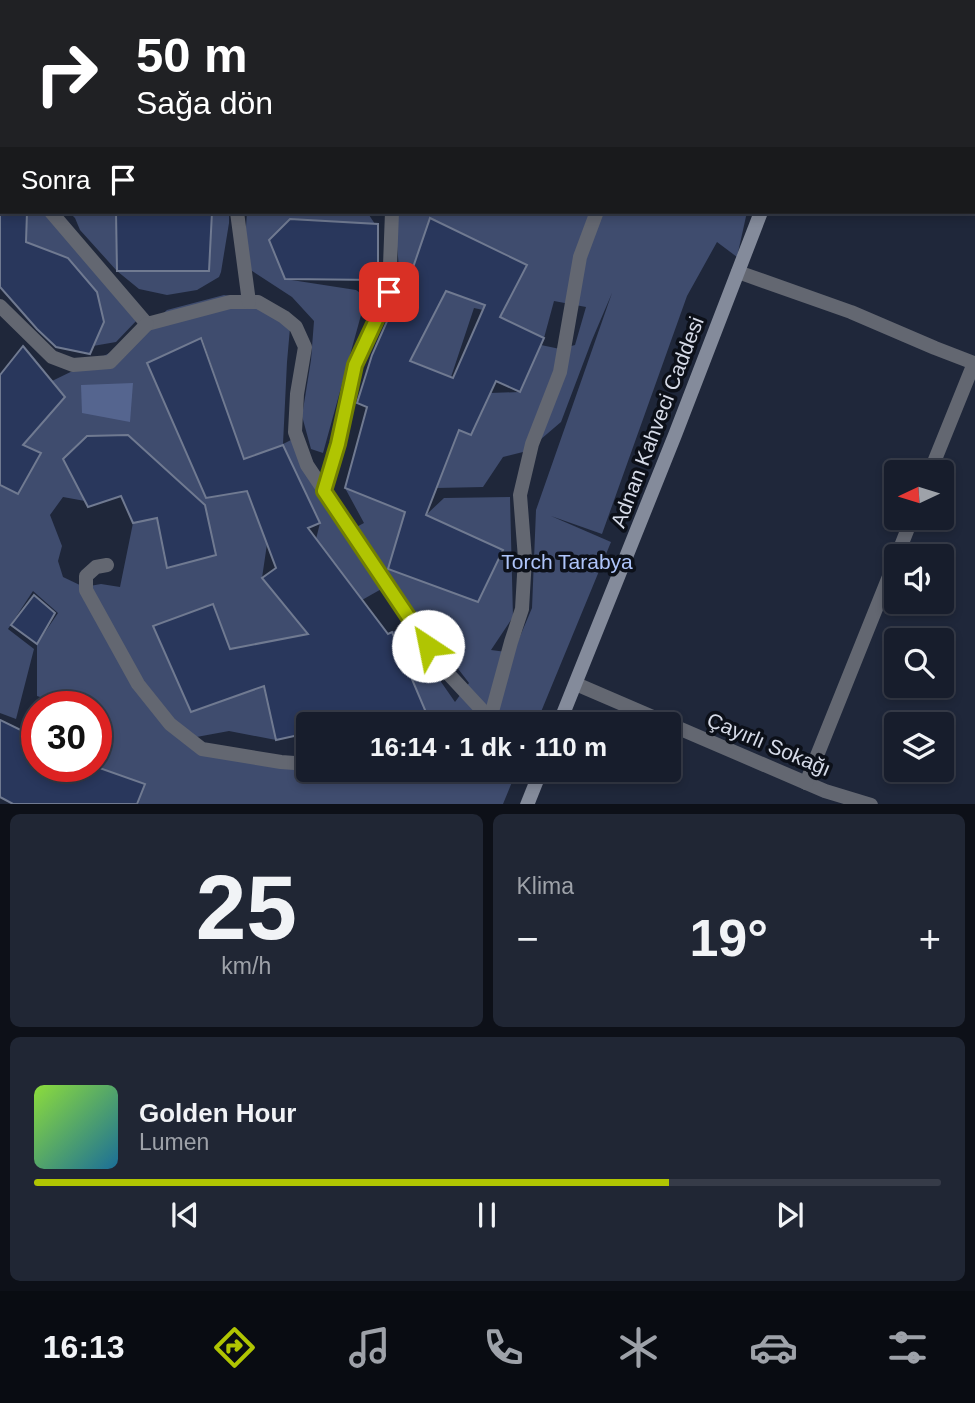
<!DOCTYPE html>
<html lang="tr">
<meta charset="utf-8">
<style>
body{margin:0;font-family:Helvetica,sans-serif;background:#202634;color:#f1f3f6;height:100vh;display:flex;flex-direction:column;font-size:26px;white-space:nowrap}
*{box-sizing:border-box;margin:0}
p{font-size:23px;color:#9ea2a9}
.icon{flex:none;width:38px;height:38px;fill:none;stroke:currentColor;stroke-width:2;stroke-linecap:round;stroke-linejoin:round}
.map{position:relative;height:804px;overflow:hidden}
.panel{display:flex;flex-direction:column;gap:10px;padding:10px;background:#0d1018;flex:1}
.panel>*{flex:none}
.top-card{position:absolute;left:0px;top:0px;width:976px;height:214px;box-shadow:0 4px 10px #0003,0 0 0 2px #363b48;background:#202124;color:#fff;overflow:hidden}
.needle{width:46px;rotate:266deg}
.fabs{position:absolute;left:884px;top:460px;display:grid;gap:14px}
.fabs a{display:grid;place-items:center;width:70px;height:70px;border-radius:7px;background:#171d2c;box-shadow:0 4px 10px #0003,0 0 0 2px #363b48;font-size:35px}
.speed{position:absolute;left:21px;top:691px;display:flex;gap:14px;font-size:35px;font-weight:700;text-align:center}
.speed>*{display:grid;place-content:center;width:91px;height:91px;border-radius:50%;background:#171d2c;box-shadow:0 4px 10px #0003,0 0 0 2px #363b48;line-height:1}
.speed .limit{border:10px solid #d22;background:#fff;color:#111}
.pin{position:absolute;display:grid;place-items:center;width:60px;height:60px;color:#fff;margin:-30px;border-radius:14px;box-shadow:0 4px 10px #0006}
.me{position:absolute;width:77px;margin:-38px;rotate:326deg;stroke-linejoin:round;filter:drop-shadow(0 0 5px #0008)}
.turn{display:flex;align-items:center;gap:24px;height:147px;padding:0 21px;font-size:32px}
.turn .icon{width:91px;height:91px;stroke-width:2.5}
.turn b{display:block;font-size:49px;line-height:60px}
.then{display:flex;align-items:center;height:66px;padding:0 21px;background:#0003;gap:14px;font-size:26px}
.big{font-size:52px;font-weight:600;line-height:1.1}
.panel .widget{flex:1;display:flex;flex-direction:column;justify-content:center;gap:10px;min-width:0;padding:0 24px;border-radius:10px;background:#202634}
.panel .dial{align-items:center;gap:0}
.dial b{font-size:91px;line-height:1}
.song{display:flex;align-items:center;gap:21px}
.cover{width:84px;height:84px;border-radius:10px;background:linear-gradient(135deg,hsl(90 70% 55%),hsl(200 70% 35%))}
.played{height:7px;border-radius:4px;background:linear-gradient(90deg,#b0c502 70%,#363b48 70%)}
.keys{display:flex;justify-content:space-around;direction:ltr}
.heat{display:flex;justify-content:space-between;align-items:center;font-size:38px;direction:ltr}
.panel .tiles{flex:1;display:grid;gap:10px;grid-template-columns:1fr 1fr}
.widget:last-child{grid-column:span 2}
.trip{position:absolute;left:296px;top:712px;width:385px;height:70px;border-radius:7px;background:#171d2c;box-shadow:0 4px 10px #0003,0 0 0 2px #363b48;font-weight:600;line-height:70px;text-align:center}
.tab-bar{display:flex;height:112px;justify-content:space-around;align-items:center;background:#090c12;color:#9ea2a9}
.tab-bar .icon{width:49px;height:49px}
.tab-bar .on{color:#b0c502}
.tab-bar b{font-size:32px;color:#f1f3f6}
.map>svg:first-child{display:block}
.green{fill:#3f4c6e;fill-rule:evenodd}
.water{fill:#55658f}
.building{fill:#29375c;stroke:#707a91;stroke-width:2;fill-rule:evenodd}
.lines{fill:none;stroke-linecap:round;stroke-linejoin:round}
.street{stroke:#636771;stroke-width:14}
.secondary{stroke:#848b9b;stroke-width:14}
.route-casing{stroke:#728001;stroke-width:18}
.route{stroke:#b0c502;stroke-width:12}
.labels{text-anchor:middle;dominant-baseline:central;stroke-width:7;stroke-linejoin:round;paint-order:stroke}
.street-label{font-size:21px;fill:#d6dbe8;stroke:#0c1019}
.park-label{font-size:21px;fill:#afc5fa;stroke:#0c1019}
</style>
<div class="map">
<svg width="975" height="805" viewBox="0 0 975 805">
<rect width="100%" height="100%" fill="#1f273a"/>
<g class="green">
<path d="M27,212H48L138,319L116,342L93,346L97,292L68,258L26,242Z"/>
<path d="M69,212H116L117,271H209L212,212H229V223L221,272L219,277L197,290L167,295L139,289L117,271L80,230L75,218Z"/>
<path d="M247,212H367L375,224L290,219L269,240L285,279L356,290L366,297L323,453L311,449L302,416L311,360L314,321L292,297L249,269L244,256Z"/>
<path d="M394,212H747L737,257L717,242L687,296L602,534L551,516L611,542L536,724H431L392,632L403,627L455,702L469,683L392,583L362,600L316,539L320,523L283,445L210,471L223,495L247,491L267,544L262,578L287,609L305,599L313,634L255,645L276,740L229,731L191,738L270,764L358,784L440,774L443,770H517L503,804H137L144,784L99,768L86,804H54L65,767L96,766V707H71L37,696V644L58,613L33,591L8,629L34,649L16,719L0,713V415L28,440L65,397L52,381L128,344L167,310L224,295L256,300L290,328L287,362L283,444L291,440L345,533L364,523L345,488L405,512L388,569L478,602L503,550L426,515L444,498L510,497L513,617L491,650L513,653L532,608L536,510L612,293L592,340L561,422L527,451L503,457L483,487L436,488L459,430L471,435L490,393L520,392L541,345L560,349L575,345L586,307L554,301L544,338L483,310L474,308L451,377L375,346L381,334L415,351L440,303L404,283L400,279ZM431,218L527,265L503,312L410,278ZM202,338L235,434L187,455L147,363ZM127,435L204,504L216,555L157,518L133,523L120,587L101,584L84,587L63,577L58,561L62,546L50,515L63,497L85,501L63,459L87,436ZM213,604L246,692L154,626Z"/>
</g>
<path class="water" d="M133,383L130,422L82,413L81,385Z"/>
<g class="building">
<path d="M0,212H27L26,242L68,258L97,292L104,322L90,354L56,347L37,329L0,287Z"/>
<path d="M116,212H212L209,271H117Z"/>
<path d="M430,218L527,265L500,317L544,338L520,392L496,381L471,435L459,430L426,515L503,550L478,602L388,569L405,512L345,488L367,407L357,403L372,355L404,283L407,285ZM446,291L485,305L453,378L410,361Z"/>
<path d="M290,219L378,224V280L285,279L269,240Z"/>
<path d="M201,338L244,459L283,445L320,523L308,528L388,634L392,632L431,724H308V733L276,740L264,686L191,712L153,626L213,604L230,649L308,634L262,578L276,568L247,491L206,498L147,363Z"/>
<path d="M23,346L65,397L23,445L41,453L18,494L0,485V375Z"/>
<path d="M128,435L205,505L216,555L167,568L157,518L133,523L121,496L88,507L63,459L87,436Z"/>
<path d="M34,595L55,613L37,644L11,625Z"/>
<path d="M0,720L37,738V766H94L145,784L137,804H13L0,797Z"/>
</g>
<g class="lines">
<g class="street">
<path d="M723,0V2"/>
<path d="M238,2L239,0"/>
<path d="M0,153L2,155"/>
<path d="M51,212L147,324L230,302H258L284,317L296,327L305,347L297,394L295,432L307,465L443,668L495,724"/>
<path d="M237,212L249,302"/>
<path d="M738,272L851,312L935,348L974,363L930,472"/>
<path d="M0,306L52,357L73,365L110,362L147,324"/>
<path d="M324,491L338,444L355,365L389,292L392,212"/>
<path d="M897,556L912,518"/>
<path d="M107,565L96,567L86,576V590L138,684L170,724L202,749L281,762L308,764"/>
<path d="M576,684L825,791L871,805"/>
<path d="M490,719L511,642L522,609L525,558L520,495L532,444L560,372L580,257L596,214"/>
<path d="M806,783L896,559"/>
</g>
<g class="secondary">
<path d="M849,2L850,0"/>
<path d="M559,724L675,435L761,212"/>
<path d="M527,805L541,770"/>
</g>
</g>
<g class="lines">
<g class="route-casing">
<path id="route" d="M389,292L355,365L338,444L324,491L428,646"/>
</g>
<use href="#route" class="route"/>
</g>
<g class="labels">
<g class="street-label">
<text transform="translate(657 422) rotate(-69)">Adnan Kahveci Caddesi</text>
<text transform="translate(769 744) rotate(23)">Çayırlı Sokağı</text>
</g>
<g class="park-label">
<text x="567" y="561">Torch Tarabya</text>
</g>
</g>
</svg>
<div class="fabs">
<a><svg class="needle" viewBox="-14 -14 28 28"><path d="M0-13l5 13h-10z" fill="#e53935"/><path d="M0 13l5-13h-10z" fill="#9ea2a9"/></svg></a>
<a><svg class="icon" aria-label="sound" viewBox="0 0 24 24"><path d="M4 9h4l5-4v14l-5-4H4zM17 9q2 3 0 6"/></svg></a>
<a><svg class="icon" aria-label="search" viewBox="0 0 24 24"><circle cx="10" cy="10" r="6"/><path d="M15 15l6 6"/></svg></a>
<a><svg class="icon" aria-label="layers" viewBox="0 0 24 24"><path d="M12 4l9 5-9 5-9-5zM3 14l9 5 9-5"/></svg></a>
</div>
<div class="speed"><div class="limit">30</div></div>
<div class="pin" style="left:389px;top:292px;background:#d93025"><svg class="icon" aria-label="arrive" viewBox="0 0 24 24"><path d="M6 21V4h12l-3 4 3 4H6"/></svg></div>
<svg class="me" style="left:428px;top:646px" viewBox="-20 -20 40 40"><circle r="19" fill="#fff"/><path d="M0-13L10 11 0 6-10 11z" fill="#b0c502"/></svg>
<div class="trip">16:14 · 1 dk · 110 m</div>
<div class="top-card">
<div class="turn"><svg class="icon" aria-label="right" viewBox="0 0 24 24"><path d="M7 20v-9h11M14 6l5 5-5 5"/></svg><div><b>50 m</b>Sağa dön</div></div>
<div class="then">Sonra<svg class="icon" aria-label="arrive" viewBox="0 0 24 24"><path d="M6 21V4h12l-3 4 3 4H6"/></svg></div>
</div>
</div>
<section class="panel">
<div class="tiles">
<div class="widget dial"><b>25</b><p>km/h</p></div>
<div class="widget"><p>Klima</p>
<div class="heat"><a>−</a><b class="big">19°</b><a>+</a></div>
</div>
<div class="widget">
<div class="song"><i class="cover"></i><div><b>Golden Hour</b><p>Lumen</p></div></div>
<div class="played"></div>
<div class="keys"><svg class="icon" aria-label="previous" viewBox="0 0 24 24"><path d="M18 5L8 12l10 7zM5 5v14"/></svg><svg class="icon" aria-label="pause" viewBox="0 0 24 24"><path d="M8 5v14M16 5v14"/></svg><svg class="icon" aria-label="next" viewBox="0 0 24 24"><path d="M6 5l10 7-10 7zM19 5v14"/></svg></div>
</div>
</div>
</section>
<nav class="tab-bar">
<b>16:13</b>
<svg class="icon on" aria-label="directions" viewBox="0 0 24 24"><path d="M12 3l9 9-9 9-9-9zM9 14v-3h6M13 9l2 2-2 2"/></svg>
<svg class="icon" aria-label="music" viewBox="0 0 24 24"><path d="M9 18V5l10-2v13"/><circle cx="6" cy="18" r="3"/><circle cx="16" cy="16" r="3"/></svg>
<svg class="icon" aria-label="phone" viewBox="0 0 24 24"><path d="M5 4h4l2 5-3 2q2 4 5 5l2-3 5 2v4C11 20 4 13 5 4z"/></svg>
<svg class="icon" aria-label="climate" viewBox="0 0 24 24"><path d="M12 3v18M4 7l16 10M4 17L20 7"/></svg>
<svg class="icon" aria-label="car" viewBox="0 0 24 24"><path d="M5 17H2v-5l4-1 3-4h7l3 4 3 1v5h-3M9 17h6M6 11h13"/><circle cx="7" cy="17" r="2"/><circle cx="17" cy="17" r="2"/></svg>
<svg class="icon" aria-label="filters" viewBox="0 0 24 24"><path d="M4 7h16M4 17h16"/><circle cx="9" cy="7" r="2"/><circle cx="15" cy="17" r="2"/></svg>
</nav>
